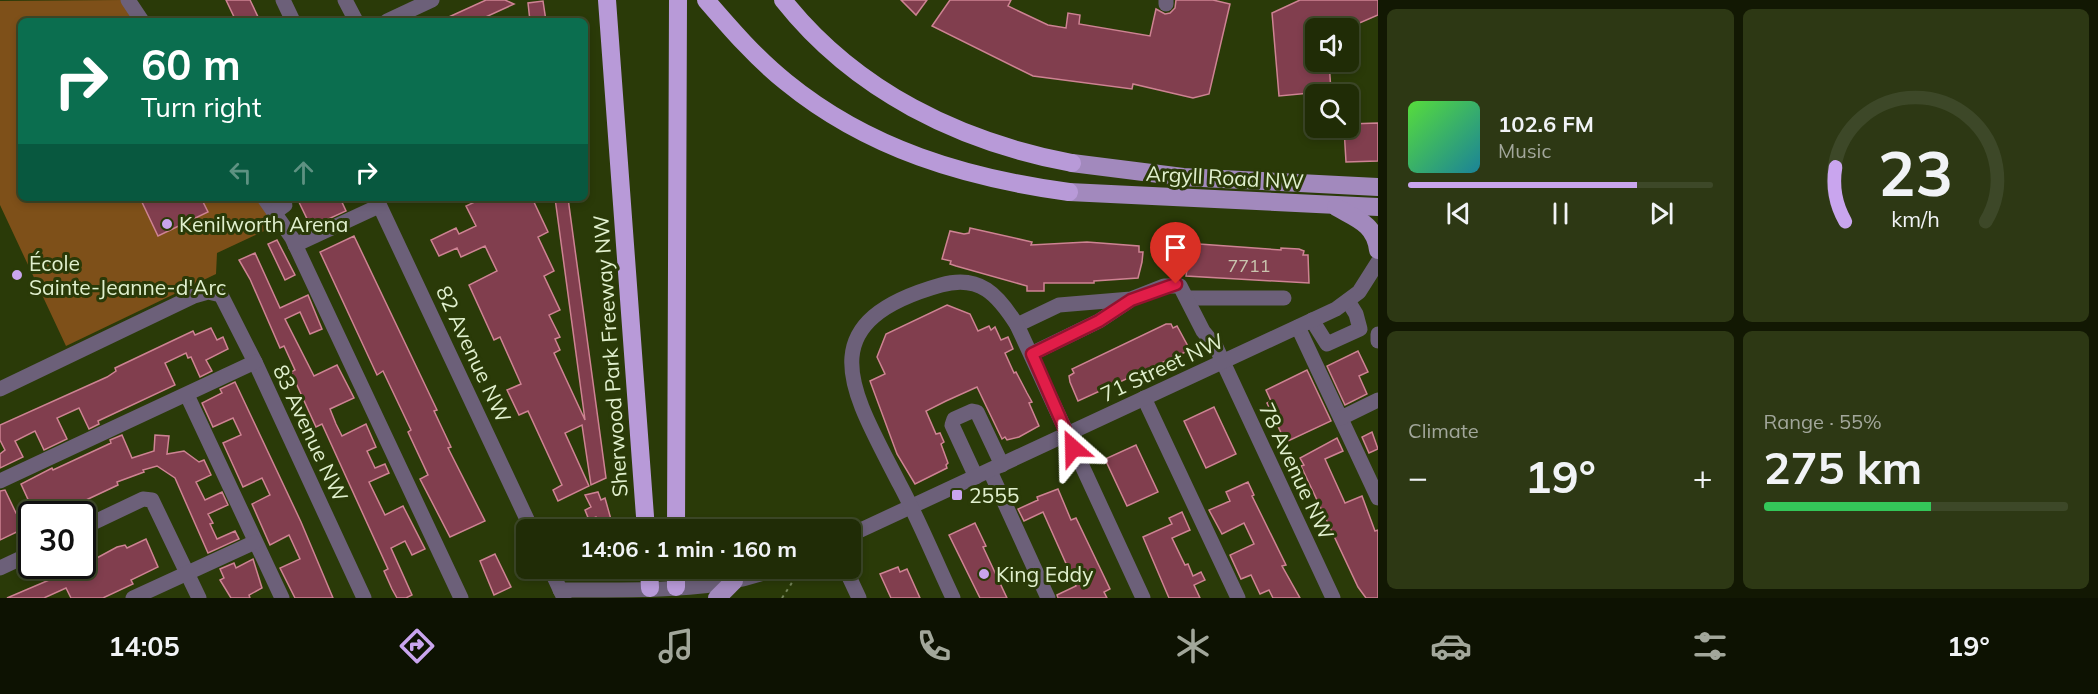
<!DOCTYPE html>
<meta charset="utf-8">
<style>
body{margin:0;font-family:Mulish,sans-serif;background:#2d3814;color:#f1f3f6;height:100vh;display:flex;flex-direction:column;font-size:22px;white-space:nowrap}
*{box-sizing:border-box;margin:0}
p{font-size:20px;color:#a2a79b}
.icon{flex:none;width:33px;height:33px;fill:none;stroke:currentColor;stroke-width:2;stroke-linecap:round;stroke-linejoin:round}
.map{position:relative;flex:1;overflow:hidden}
.sheet{display:flex;flex-direction:column;gap:9px;padding:9px;background:#121803;width:720px}
.sheet>*{flex:none}
.guide{position:absolute;left:18px;top:18px;width:570px;height:183px;border-radius:9px;box-shadow:0 3px 9px #0003,0 0 0 2px #3d4828;background:#0b6e4f;color:#fff;overflow:hidden}
.controls{position:absolute;left:1305px;top:18px;display:grid;gap:12px}
.controls a{display:grid;place-items:center;width:54px;height:54px;border-radius:9px;background:#202c06;box-shadow:0 3px 9px #0003,0 0 0 2px #3d4828;font-size:30px}
.speed{position:absolute;left:18px;top:501px;display:flex;gap:12px;font-size:30px;font-weight:700;text-align:center}
.speed>*{display:grid;place-content:center;width:78px;height:78px;border-radius:50%;background:#202c06;box-shadow:0 3px 9px #0003,0 0 0 2px #3d4828;line-height:1}
.speed .limit{border:3px solid #111;border-radius:9px;background:#fff;color:#111}
.pin{position:absolute;display:grid;place-items:center;width:51px;height:51px;color:#fff;margin:-62px -26px;border-radius:50% 50% 50% 0;rotate:-45deg;box-shadow:0 0 6px #0007}
.pin .icon{rotate:45deg}
.me{position:absolute;width:66px;margin:-33px;rotate:335deg;stroke-linejoin:round;filter:drop-shadow(0 0 4px #0008)}
.turn{display:flex;align-items:center;gap:21px;height:126px;padding:0 24px;font-size:27px}
.turn .icon{width:78px;height:78px;stroke-width:2.5}
.turn b{display:block;font-size:42px;line-height:51px}
.lanes{display:flex;align-items:center;height:57px;padding:0 24px;background:#0003;justify-content:center;gap:30px;direction:ltr}
.lanes .off{opacity:.35}
.big{font-size:45px;font-weight:700;line-height:1.1}
.sheet .widget{flex:1;display:flex;flex-direction:column;justify-content:center;gap:9px;min-width:0;padding:0 21px;border-radius:9px;background:#2d3814}
.sheet .dial{align-items:center;gap:0}
.dial svg{height:156px;overflow:visible;fill:none;stroke:#3d4828;stroke-width:7;stroke-linecap:round;text-anchor:middle}
.dial text{fill:#f1f3f6;stroke:none}
.song{display:flex;align-items:center;gap:18px}
.cover{width:72px;height:72px;border-radius:9px;background:linear-gradient(135deg,hsl(110 70% 55%),hsl(190 70% 35%))}
.played{height:6px;border-radius:3px;background:linear-gradient(90deg,#c9a5ee 75%,#3d4828 75%)}
.keys{display:flex;justify-content:space-around;direction:ltr}
.heat{display:flex;justify-content:space-between;align-items:center;font-size:33px;direction:ltr}
.charge{height:9px;border-radius:4px;background:linear-gradient(90deg,#34c759 55%,#3d4828 0)}
.sheet .tiles{flex:1;display:grid;gap:9px;grid-template-columns:repeat(2,1fr)}
.trip{position:absolute;left:516px;top:519px;width:345px;height:60px;border-radius:9px;background:#202c06;box-shadow:0 3px 9px #0003,0 0 0 2px #3d4828;font-weight:700;line-height:60px;text-align:center}
.tabs{display:flex;height:96px;justify-content:space-around;align-items:center;background:#0d1202;color:#a2a79b}
.tabs .icon{width:42px;height:42px}
.tabs .on{color:#c9a5ee}
.tabs b{font-size:27px;color:#f1f3f6}
main{display:flex;flex:1;min-height:0}
.map>svg:first-child{display:block}
.green{fill:#7e5019}
.building{fill:#813e4e;stroke:#ce8393;stroke-width:1.5}
.lines{fill:none;stroke-linecap:round;stroke-linejoin:round}
.path{stroke:#748459;stroke-width:2;stroke-dasharray:3 4.5;stroke-linecap:butt}
.minor{stroke:#6c6079;stroke-width:15}
.major{stroke:#a289bd;stroke-width:18}
.highway{stroke:#b89ad8;stroke-width:18}
.route-casing{stroke:#92132f;stroke-width:15}
.route{stroke:#e11d48;stroke-width:10}
.poi-dot{fill:#c9a5ee;stroke:#2a3a08;stroke-width:2}
.labels{text-anchor:middle;dominant-baseline:central;stroke-width:6;stroke-linejoin:round;paint-order:stroke}
.number-label{font-size:18px;fill:#c9c4ae}
.street-label{font-size:21px;fill:#e1f0ce;stroke:#2a3a08}
.poi-label{font-size:21px;fill:#e1f0ce;stroke:#2a3a08;text-anchor:start}
</style>
<main>
<div class="map">
<svg width="1378" height="598" viewBox="0 0 1378 598">
<rect width="100%" height="100%" fill="#2a3a08"/>
<path class="green" d="M122,0L136,21H21V198H260L279,224L217,253L216,274L66,346L0,205V1Z"/>
<g class="building">
<path d="M226,0H250L260,21H236Z"/>
<path d="M486,0H505L514,4L477,21H440Z"/>
<path d="M901,0H927L916,15Z"/>
<path d="M950,0H1011L1008,6L1048,25L1066,28L1068,13L1080,15L1079,24L1150,36L1156,9L1165,14L1170,13L1175,8L1176,0H1213L1230,4L1209,94L1193,98L1133,84L1132,89L1033,76L932,26Z"/>
<path d="M1300,0H1378V15L1348,28H1316V62H1329L1331,91L1279,96L1272,13Z"/>
<path d="M543,1L546,21H530L528,3Z"/>
<path d="M1378,123V161L1346,162L1344,128H1348V124Z"/>
<path d="M140,198H201L208,212L158,236Z"/>
<path d="M297,198H340L346,211L311,227Z"/>
<path d="M483,198H532L548,232L538,237L554,271L544,276L560,310L549,315L560,337L555,339L560,350L554,353L585,420L555,198H568L606,478L591,485L582,425L565,433L589,486L558,501L553,490L562,485L528,411L519,415L507,390L521,384L500,337L494,340L469,285L497,271L485,246L461,257L457,248L439,256L431,240L456,228L459,234L476,226L466,206Z"/>
<path d="M970,228L1032,242L1031,245L1087,242L1139,246V252H1143L1142,262L1138,278L1094,281V283H1044V291H1027V286L956,266L950,264L951,261L942,259L950,231L964,234L969,233Z"/>
<path d="M354,236L437,410L434,411L451,447L448,448L485,521L450,537L420,479L428,475L408,432L411,430L383,371L377,375L320,252Z"/>
<path d="M277,240L295,275L285,280L268,244Z"/>
<path d="M1199,244L1281,250V248L1299,249L1304,251L1303,255H1308L1309,283L1186,276L1190,250H1195V245Z"/>
<path d="M255,253L280,308L308,295L322,329L310,334L300,312L285,319L314,376L337,365L354,398L330,409L336,424L342,436L366,424L376,447L367,451L375,468L385,464L389,473L369,482L385,515L403,506L425,549L412,555L405,541L391,548L412,595L406,598H397L392,589L384,571L388,569L322,424L316,427L291,372L295,370L284,346L280,348L250,279L239,260Z"/>
<path d="M947,305L970,314L978,331L989,326L991,330L995,327L1001,340L1008,337L1013,349L1005,353L1014,373L1016,372L1027,393L1032,402L1029,403L1039,426L1019,437L1007,440L1005,437L1002,439L977,387L946,401L926,411L936,434L940,433L944,442L941,444L948,463L946,465L947,468L915,484L897,454L870,381L885,374L877,357L886,334Z"/>
<path d="M1166,324H1171L1173,328L1177,326L1190,350L1078,401L1070,382L1069,376L1074,373L1072,369Z"/>
<path d="M211,328L217,340L223,337L228,349L206,360L212,371L200,377L191,357L188,358L186,353L165,363L175,385L98,421L99,424L89,429L79,408L57,418L67,439L44,450L35,431L15,441L23,457L0,468V454L5,450L0,440V425L107,377L116,371L115,368L174,340L193,331L195,335Z"/>
<path d="M1358,351L1368,372L1359,376L1367,394L1345,405L1327,366Z"/>
<path d="M1307,370L1331,421L1288,441L1286,436L1283,437L1267,403L1271,401L1266,390Z"/>
<path d="M235,382L301,522L333,598H295L280,568L300,559L289,535L270,545L252,504L270,495L262,478L243,487L223,443L241,435L233,418L213,427L202,403L222,393L220,389Z"/>
<path d="M1214,407L1236,454L1206,468L1184,421Z"/>
<path d="M1372,432L1378,449L1369,453L1362,437Z"/>
<path d="M122,435L132,458L154,451L155,435L169,436L167,454L184,451L199,462L204,460L211,475L196,482L205,500L222,492L228,505L208,514L213,523L210,524L217,539L235,531L239,539L208,553L175,478L157,466L143,470L144,472L117,482L118,485L69,508L51,514H32V523L27,527L0,540V491L5,490L16,513L31,506L21,484L52,468L53,470L111,443L110,440Z"/>
<path d="M1337,438L1343,451L1325,459L1345,503L1362,496L1375,531L1378,530V598H1366L1358,587L1301,466L1304,465L1300,458Z"/>
<path d="M1136,445L1158,492L1127,506L1105,459Z"/>
<path d="M1248,482L1254,495L1252,496L1286,565L1282,566L1300,598H1273L1269,590L1260,594L1251,575L1241,579L1230,555L1254,544L1244,523L1222,534L1209,510L1230,501L1226,492Z"/>
<path d="M1058,489L1071,520L1076,518L1110,589L1104,592L1107,598H1058L1057,595L1076,586L1043,512L1024,521L1018,509L1038,500L1037,497Z"/>
<path d="M598,492L601,500L605,498L612,523L601,528L596,517L589,520L585,510L591,507L585,495Z"/>
<path d="M1182,512L1190,530L1172,538L1185,565L1188,564L1193,576L1201,572L1205,580L1194,585L1200,598H1169L1143,537L1172,524L1169,518Z"/>
<path d="M975,523L986,546L983,547L1007,598H980L949,535Z"/>
<path d="M146,539L158,567L131,580L133,584L103,598H71L66,588L44,598H7L82,566L117,547L125,545L127,548Z"/>
<path d="M495,554L511,587L494,595L480,561Z"/>
<path d="M253,559L262,588L249,595L250,598H231L220,580L224,578L220,569L234,563L236,568Z"/>
<path d="M898,567L900,572L907,569L920,598H891L880,574Z"/>
</g>
<g class="lines">
<path class="path" d="M782,598L795,578"/>
<g class="minor">
<path d="M128,0L142,21"/>
<path d="M283,0L293,21"/>
<path d="M345,0L356,21"/>
<path d="M1166,4V0"/>
<path d="M387,21L432,0"/>
<path d="M264,198L292,238L461,598"/>
<path d="M376,198L532,530"/>
<path d="M274,213L285,205L280,198"/>
<path d="M295,245L379,206"/>
<path d="M1187,298H1284"/>
<path d="M1312,320L1327,344L1360,329L1356,314L1348,301"/>
<path d="M1017,325L1059,305L1131,299L1164,286H1180L1203,331L1216,347L1333,598"/>
<path d="M1298,327L1378,498"/>
<path d="M1378,334V341"/>
<path d="M1031,354L1099,321L1129,301"/>
<path d="M0,389L194,296L208,292L221,295L255,362L364,598"/>
<path d="M187,395L282,598"/>
<path d="M1144,398L1238,598"/>
<path d="M1341,418L1378,400"/>
<path d="M990,471L1048,598"/>
<path d="M976,477L952,425L954,419L972,411L977,412L1002,465"/>
<path d="M0,481L255,362"/>
<path d="M82,528L143,499L152,500L199,598"/>
<path d="M850,535L1336,309L1359,292L1378,262"/>
<path d="M0,568L32,553"/>
<path d="M550,568L564,598"/>
<path d="M845,568L859,598"/>
<path d="M560,590C631,589 710,595 777,568"/>
<path d="M133,598L255,542"/>
<path d="M953,598C935,560 919,520 899,483C852,391 806,323 941,285C980,274 998,295 1017,325L1143,598"/>
</g>
<g class="major">
<path d="M1072,163L1183,177L1378,187"/>
<path d="M1069,192L1378,207"/>
<path d="M1336,207C1357,219 1375,224 1378,250"/>
<path d="M717,598L734,581"/>
</g>
<g class="highway">
<path d="M607,0L646,530"/>
<path d="M706,0C731,29 756,58 786,82C868,149 966,178 1069,192"/>
<path d="M783,0C855,91 960,142 1072,163"/>
<path d="M676,530L678,0"/>
<path d="M649,568L650,588"/>
<path d="M676,568V587"/>
</g>
</g>
<g class="lines">
<g class="route-casing">
<path id="route" d="M1073,448L1032,354L1099,321L1131,300L1176,284"/>
</g>
<use href="#route" class="route"/>
</g>
<g class="poi-dot">
<circle cx="167" cy="224" r="6"/>
<circle cx="17" cy="275" r="6"/>
<rect x="951" y="489" width="12" height="12" rx="3"/>
<circle cx="984" cy="574" r="6"/>
</g>
<g class="labels">
<g class="number-label">
<text x="1249" y="265">7711</text>
</g>
<g class="street-label">
<text transform="translate(1225 177) rotate(3)">Argyll Road NW</text>
<text transform="translate(474 354) rotate(65)">82 Avenue NW</text>
<text transform="translate(610 356) rotate(-94)">Sherwood Park Freeway NW</text>
<text transform="translate(1162 367) rotate(-25)">71 Street NW</text>
<text transform="translate(311 433) rotate(65)">83 Avenue NW</text>
<text transform="translate(1297 471) rotate(65)">78 Avenue NW</text>
</g>
<g class="poi-label">
<text x="179" y="224">Kenilworth Arena</text>
<text x="29" y="263">École<tspan x="29" dy="24">Sainte-Jeanne-d'Arc</tspan></text>
<text x="969" y="495">2555</text>
<text x="996" y="574">King Eddy</text>
</g>
</g>
</svg>
<div class="controls">
<a><svg class="icon" aria-label="sound" viewBox="0 0 24 24"><path d="M4 9h4l5-4v14l-5-4H4zM17 9q2 3 0 6"/></svg></a>
<a><svg class="icon" aria-label="search" viewBox="0 0 24 24"><circle cx="10" cy="10" r="6"/><path d="M15 15l6 6"/></svg></a>
</div>
<div class="speed"><div class="limit">30</div></div>
<div class="pin" style="left:1176px;top:284px;background:#d93025"><svg class="icon" aria-label="arrive" viewBox="0 0 24 24"><path d="M6 21V4h12l-3 4 3 4H6"/></svg></div>
<svg class="me" style="left:1073px;top:448px" viewBox="-20 -20 40 40"><path d="M0-17L14 15 0 8-14 15z" fill="#e11d48" stroke="#fff" stroke-width="4"/></svg>
<div class="trip">14:06 · 1 min · 160 m</div>
<div class="guide">
<div class="turn"><svg class="icon" aria-label="right" viewBox="0 0 24 24"><path d="M7 20v-9h11M14 6l5 5-5 5"/></svg><div><b>60 m</b>Turn right</div></div>
<div class="lanes"><svg class="icon off" aria-label="left" viewBox="0 0 24 24"><path d="M17 20v-9H6M10 6l-5 5 5 5"/></svg><svg class="icon off" aria-label="ahead" viewBox="0 0 24 24"><path d="M12 20V5M6 11l6-6 6 6"/></svg><svg class="icon" aria-label="right" viewBox="0 0 24 24"><path d="M7 20v-9h11M14 6l5 5-5 5"/></svg></div>
</div>
</div>
<section class="sheet">
<div class="tiles">
<div class="widget">
<div class="song"><i class="cover"></i><div><b>102.6 FM</b><p>Music</p></div></div>
<div class="played"></div>
<div class="keys"><svg class="icon" aria-label="previous" viewBox="0 0 24 24"><path d="M18 5L8 12l10 7zM5 5v14"/></svg><svg class="icon" aria-label="pause" viewBox="0 0 24 24"><path d="M8 5v14M16 5v14"/></svg><svg class="icon" aria-label="next" viewBox="0 0 24 24"><path d="M6 5l10 7-10 7zM19 5v14"/></svg></div>
</div>
<div class="widget dial"><svg viewBox="0 0 100 80">
<path d="M14 69A42 42 0 1 1 86 69"/>
<path d="M14 69A42 42 0 0 1 9 41" stroke="#c9a5ee"/>
<text x="50" y="56" font-size="32" font-weight="700">23</text>
<text x="50" y="72" font-size="11">km/h</text>
</svg></div>
<div class="widget"><p>Climate</p>
<div class="heat"><a>−</a><b class="big">19°</b><a>+</a></div>
</div>
<div class="widget"><p>Range · 55%</p><b class="big">275 km</b><div class="charge"></div></div>
</div>
</section>
</main>
<nav class="tabs">
<b>14:05</b>
<svg class="icon on" aria-label="directions" viewBox="0 0 24 24"><path d="M12 3l9 9-9 9-9-9zM9 14v-3h6M13 9l2 2-2 2"/></svg>
<svg class="icon" aria-label="music" viewBox="0 0 24 24"><path d="M9 18V5l10-2v13"/><circle cx="6" cy="18" r="3"/><circle cx="16" cy="16" r="3"/></svg>
<svg class="icon" aria-label="phone" viewBox="0 0 24 24"><path d="M5 4h4l2 5-3 2q2 4 5 5l2-3 5 2v4C11 20 4 13 5 4z"/></svg>
<svg class="icon" aria-label="climate" viewBox="0 0 24 24"><path d="M12 3v18M4 7l16 10M4 17L20 7"/></svg>
<svg class="icon" aria-label="car" viewBox="0 0 24 24"><path d="M5 17H2v-5l4-1 3-4h7l3 4 3 1v5h-3M9 17h6M6 11h13"/><circle cx="7" cy="17" r="2"/><circle cx="17" cy="17" r="2"/></svg>
<svg class="icon" aria-label="filters" viewBox="0 0 24 24"><path d="M4 7h16M4 17h16"/><circle cx="9" cy="7" r="2"/><circle cx="15" cy="17" r="2"/></svg>
<b>19°</b>
</nav>
